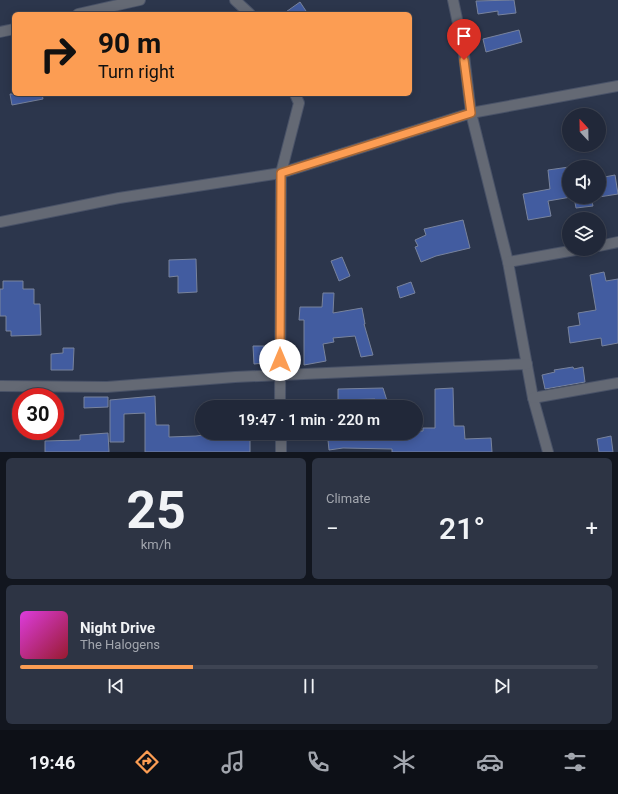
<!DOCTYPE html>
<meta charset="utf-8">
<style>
body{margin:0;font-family:Roboto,sans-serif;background:#2d3444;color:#f1f3f6;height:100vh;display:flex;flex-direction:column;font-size:15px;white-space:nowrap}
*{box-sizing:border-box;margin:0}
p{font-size:13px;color:#a2a6ae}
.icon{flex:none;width:22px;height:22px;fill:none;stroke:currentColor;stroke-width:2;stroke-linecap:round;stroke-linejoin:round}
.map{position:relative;height:452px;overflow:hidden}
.panel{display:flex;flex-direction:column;gap:6px;padding:6px;background:#12161f;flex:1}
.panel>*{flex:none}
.hud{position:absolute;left:12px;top:12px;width:400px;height:84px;border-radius:6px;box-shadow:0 2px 10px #0003,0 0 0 1px #3e4453;background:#fc9d53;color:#111;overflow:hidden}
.needle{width:26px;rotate:338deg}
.controls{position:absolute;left:562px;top:108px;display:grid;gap:8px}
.controls a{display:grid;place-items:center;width:44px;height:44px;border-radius:50%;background:#212839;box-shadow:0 2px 10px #0003,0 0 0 1px #3e4453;font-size:20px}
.speed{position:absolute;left:12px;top:388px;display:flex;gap:8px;font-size:20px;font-weight:700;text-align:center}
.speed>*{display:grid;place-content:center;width:52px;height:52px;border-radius:50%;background:#212839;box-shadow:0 2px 10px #0003,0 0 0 1px #3e4453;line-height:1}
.speed .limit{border:6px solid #d22;background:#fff;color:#111}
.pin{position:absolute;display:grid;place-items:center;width:34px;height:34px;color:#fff;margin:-41px -17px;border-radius:50% 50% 50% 0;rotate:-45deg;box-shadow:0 0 4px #0007}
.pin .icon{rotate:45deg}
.me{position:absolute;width:44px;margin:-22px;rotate:0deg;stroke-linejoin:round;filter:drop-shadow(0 0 3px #0008)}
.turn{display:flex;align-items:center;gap:14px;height:84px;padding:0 20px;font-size:18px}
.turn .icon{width:52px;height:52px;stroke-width:2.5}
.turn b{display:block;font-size:28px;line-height:34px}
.big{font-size:30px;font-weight:600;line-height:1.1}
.panel .widget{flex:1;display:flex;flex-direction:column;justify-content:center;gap:6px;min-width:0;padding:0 14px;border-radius:6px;background:#2d3444}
.panel .dial{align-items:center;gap:0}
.dial b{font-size:52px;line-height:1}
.song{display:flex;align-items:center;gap:12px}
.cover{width:48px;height:48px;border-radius:6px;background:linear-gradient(135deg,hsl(300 70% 55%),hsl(350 70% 35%))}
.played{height:4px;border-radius:2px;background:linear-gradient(90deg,#fc9d53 30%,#3e4453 30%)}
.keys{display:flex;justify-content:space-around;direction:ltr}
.heat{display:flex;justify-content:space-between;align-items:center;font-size:22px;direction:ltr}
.panel .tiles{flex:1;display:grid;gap:6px;grid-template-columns:1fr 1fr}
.widget:last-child{grid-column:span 2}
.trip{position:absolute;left:195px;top:400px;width:228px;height:40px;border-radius:20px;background:#212839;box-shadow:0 2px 10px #0003,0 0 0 1px #3e4453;font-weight:600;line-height:40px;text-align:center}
.tabs{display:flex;height:64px;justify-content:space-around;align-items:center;background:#0d1017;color:#a2a6ae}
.tabs .icon{width:28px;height:28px}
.tabs .selected{color:#fc9d53}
.tabs b{font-size:18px;color:#f1f3f6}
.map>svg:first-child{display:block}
.building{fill:#425ca0;stroke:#78839d}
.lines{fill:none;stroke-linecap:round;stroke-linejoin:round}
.minor-casing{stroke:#495267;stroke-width:12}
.minor{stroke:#646974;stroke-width:10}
.route-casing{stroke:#a46636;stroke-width:10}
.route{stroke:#fc9d53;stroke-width:7}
</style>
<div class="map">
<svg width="618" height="452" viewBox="0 0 618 452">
<rect width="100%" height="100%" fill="#2c364c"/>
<g class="building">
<path d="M514,0L516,13L498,15V11L478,14L476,1Z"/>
<path d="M300,2L308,14H283Z"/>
<path d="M519,30L522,42L486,52L483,39Z"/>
<path d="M10,94H42L43,99L12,105Z"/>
<path d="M569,167V197H571L548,201L551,216L528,220L523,194L550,189L548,170Z"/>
<path d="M615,175L618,194L599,197V178Z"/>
<path d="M574,197H591L593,206L576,208Z"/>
<path d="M463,220L470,248L436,256L421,262L415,247L418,246L415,240L426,235L424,229Z"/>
<path d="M342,257L350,276L339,281L331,261Z"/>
<path d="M196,259L197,292L178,293V276L169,277V260Z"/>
<path d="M604,272L606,281L618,279V343L602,346L601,338L570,343L568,327L580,325L578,313L596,310L590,275Z"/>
<path d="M3,281H23V289H34V304H40L41,335L11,336V331H6V316H0V289H3Z"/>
<path d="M411,282L415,293L400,298L397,287Z"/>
<path d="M323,293H334L333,313L362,308L365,324H364L373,355L361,357L355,336L333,338L334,342L323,344L326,361L304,365V320H299L300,307H322Z"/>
<path d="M253,346H264V363L254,364Z"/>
<path d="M63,348H74L73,370H51V354L63,353Z"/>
<path d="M573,367L574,369L583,367L585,382L545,389L542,375L555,372L554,370Z"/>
<path d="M383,388L389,407H374L375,399L338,400V389Z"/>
<path d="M453,388L454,426H464L465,439L491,438L492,452H392V449L343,448L329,450L328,440L355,438H382V433H416V431H423V428H435V389Z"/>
<path d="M155,396L156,425H169V437L196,436L203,435V433H247V436H250V452H145V413L124,414V442H110V400Z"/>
<path d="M84,397H108V407L84,408Z"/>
<path d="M108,433L109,452H45V441L80,440V435Z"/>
<path d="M611,436L613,452H599L597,439Z"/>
</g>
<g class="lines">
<g class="minor-casing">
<g id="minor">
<path d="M235,0L250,14"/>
<path d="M453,0L463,47L471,113L508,262L533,398L548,452"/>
<path d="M78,14L140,0"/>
<path d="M0,32L14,29"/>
<path d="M0,222L119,198L281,173L471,113L618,86"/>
<path d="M599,246L618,242"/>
<path d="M508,262L581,249"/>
<path d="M0,386L107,387L235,377L527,364"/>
<path d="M533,398L618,383"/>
<path d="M280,407L281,173L299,103L295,94"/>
<path d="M281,433V452"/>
</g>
</g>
<use href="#minor" class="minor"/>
</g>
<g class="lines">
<g class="route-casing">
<path id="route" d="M280,360L281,173L471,113L464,60"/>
</g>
<use href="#route" class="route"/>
</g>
</svg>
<div class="controls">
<a><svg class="needle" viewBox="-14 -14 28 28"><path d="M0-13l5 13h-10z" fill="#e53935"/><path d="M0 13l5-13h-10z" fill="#a2a6ae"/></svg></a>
<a><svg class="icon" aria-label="sound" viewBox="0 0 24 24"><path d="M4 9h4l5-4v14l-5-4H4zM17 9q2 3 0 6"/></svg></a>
<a><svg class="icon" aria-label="layers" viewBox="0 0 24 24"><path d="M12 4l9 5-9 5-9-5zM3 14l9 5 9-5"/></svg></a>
</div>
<div class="speed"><div class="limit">30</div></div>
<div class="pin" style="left:464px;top:60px;background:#d93025"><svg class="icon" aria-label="arrive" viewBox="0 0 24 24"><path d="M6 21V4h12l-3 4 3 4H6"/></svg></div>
<svg class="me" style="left:280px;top:360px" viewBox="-20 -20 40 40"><circle r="19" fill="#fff"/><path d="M0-13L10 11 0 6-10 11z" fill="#fc9d53"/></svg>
<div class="trip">19:47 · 1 min · 220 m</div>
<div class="hud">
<div class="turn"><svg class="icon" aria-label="right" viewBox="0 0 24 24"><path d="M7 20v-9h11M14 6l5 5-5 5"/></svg><div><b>90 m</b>Turn right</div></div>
</div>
</div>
<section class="panel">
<div class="tiles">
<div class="widget dial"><b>25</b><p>km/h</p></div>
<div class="widget"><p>Climate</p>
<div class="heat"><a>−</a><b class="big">21°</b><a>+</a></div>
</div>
<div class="widget">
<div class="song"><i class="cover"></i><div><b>Night Drive</b><p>The Halogens</p></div></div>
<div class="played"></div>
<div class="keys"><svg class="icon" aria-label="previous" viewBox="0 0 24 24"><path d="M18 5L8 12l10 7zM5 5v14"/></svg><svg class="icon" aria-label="pause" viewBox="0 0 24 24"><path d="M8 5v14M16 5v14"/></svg><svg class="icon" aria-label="next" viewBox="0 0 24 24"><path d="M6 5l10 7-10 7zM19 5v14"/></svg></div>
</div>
</div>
</section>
<nav class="tabs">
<b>19:46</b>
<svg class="icon selected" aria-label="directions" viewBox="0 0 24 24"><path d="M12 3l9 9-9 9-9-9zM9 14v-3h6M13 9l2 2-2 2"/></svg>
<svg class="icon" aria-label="music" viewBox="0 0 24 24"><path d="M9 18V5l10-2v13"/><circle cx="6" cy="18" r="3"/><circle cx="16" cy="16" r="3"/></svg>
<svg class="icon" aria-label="phone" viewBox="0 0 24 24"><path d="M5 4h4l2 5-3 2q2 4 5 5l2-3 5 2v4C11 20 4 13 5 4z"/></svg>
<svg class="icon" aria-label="climate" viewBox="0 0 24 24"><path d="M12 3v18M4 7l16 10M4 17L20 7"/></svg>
<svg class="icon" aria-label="car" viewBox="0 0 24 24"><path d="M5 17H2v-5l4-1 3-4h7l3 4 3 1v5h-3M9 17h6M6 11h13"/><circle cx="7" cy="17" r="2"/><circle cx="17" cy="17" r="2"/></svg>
<svg class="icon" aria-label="filters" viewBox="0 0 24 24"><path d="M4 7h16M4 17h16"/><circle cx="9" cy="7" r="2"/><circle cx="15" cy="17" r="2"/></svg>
</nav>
